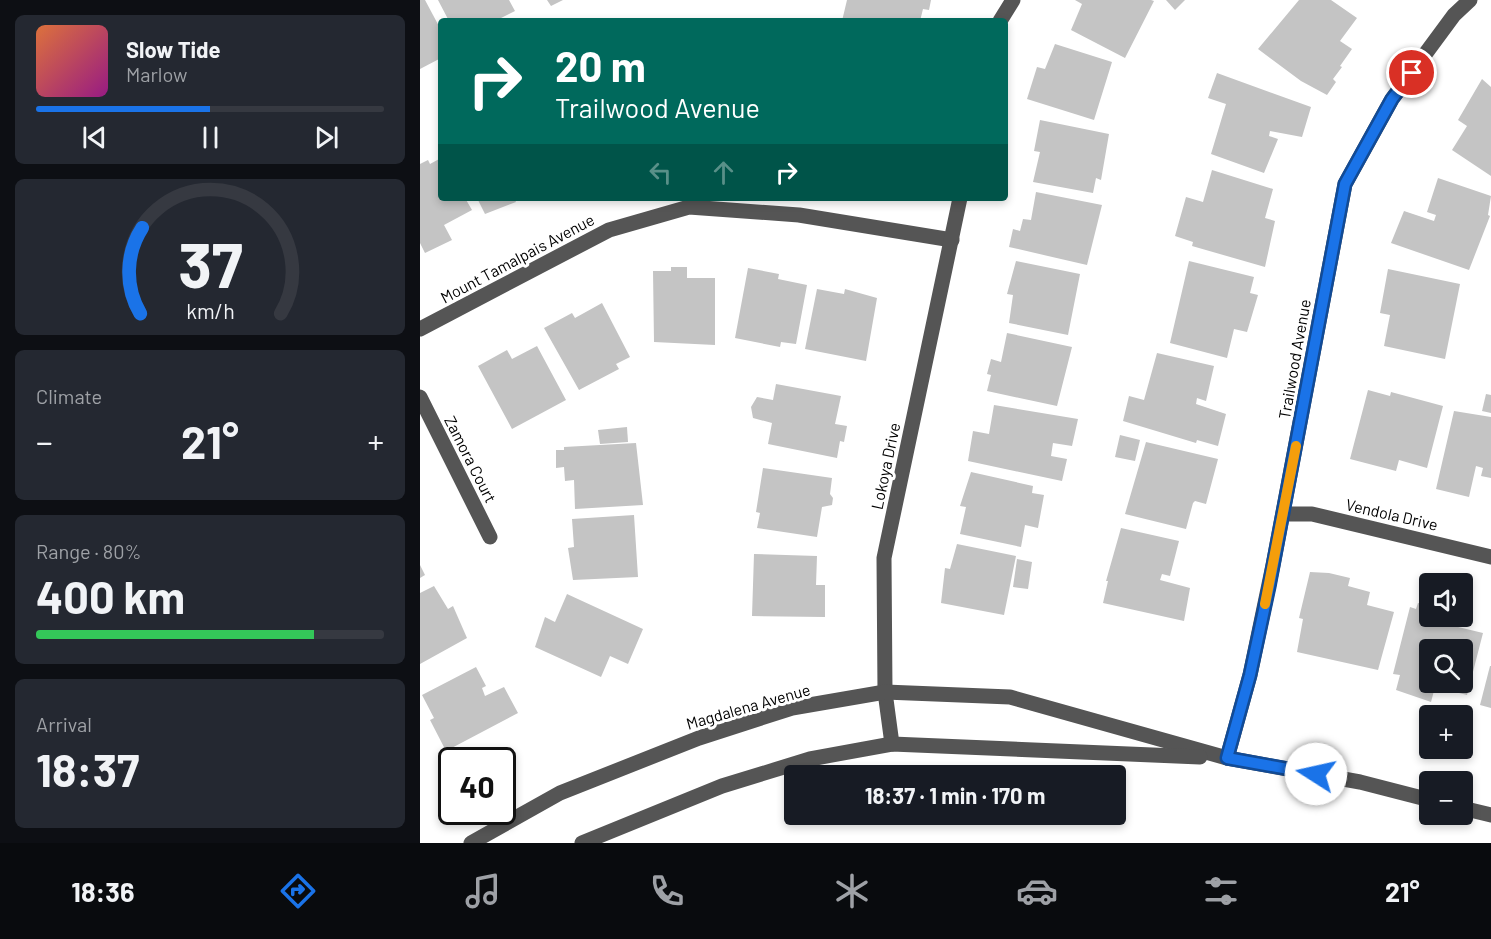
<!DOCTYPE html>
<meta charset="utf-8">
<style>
body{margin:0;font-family:Barlow,sans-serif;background:#242831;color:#f1f3f6;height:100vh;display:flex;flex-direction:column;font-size:22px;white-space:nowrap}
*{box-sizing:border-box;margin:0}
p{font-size:20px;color:#9ea1a6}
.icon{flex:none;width:33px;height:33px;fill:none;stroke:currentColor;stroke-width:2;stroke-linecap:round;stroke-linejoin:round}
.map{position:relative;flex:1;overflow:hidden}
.details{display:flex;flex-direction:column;gap:15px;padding:15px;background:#0d0f14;width:420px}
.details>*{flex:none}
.guide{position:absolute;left:18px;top:18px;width:570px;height:183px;border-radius:6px;box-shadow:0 3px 9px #0003;background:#00695c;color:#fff;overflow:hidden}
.tools{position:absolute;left:999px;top:573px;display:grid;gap:12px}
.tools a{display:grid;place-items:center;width:54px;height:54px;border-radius:6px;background:#171b24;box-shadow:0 3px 9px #0003;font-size:30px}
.speed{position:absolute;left:18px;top:747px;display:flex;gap:12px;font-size:30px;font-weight:700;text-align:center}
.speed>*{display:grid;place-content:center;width:78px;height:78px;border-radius:50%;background:#171b24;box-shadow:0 3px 9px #0003;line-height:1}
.speed .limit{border:3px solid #111;border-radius:9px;background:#fff;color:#111}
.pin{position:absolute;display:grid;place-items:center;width:51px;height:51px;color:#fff;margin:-26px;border:3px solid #fff;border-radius:50%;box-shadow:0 2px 6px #0007}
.me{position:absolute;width:66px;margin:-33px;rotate:280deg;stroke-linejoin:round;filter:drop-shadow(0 0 4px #0008)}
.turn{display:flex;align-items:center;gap:21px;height:126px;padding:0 18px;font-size:27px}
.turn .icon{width:78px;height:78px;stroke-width:2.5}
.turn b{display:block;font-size:42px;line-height:51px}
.lanes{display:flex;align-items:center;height:57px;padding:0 18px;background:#0003;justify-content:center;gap:30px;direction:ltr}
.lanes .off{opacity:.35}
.big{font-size:45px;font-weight:700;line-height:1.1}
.details .card{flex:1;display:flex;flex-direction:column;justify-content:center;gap:9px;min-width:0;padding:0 21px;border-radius:9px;background:#242831}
.details .dial{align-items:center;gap:0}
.dial svg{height:156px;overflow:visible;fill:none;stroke:#363941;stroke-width:7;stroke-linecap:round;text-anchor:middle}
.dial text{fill:#f1f3f6;stroke:none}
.song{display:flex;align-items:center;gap:18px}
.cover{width:72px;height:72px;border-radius:9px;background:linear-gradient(135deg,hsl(20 70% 55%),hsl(310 70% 35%))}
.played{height:6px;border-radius:3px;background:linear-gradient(90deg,#1a73e8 50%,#363941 50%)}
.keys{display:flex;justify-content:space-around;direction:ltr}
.heat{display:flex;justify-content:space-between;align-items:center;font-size:33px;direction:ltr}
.charge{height:9px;border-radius:4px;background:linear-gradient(90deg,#34c759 80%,#363941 0)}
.trip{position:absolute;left:364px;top:765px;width:342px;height:60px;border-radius:6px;background:#171b24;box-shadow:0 3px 9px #0003;font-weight:700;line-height:60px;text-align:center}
.tab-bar{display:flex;height:96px;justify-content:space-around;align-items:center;background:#090b0e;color:#9ea1a6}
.tab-bar .icon{width:42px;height:42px}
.tab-bar .on{color:#1a73e8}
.tab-bar b{font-size:27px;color:#f1f3f6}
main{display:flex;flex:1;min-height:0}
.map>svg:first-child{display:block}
.building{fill:#c4c4c4;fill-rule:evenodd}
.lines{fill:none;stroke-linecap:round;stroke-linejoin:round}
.minor{stroke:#555;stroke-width:15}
.route-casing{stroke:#114b97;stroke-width:15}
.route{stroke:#1a73e8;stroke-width:10}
.slow{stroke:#f59e0b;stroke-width:10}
.labels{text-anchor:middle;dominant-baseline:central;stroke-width:6;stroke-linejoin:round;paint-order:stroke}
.street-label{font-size:16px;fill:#000;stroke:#fff}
</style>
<main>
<section class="details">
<div class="card">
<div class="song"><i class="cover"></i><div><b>Slow Tide</b><p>Marlow</p></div></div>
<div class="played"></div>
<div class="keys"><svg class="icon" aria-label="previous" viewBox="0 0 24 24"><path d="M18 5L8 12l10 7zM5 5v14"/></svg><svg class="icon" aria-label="pause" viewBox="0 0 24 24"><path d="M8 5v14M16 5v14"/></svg><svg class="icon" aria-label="next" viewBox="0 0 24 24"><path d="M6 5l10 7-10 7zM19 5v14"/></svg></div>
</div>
<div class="card dial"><svg viewBox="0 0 100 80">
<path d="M14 69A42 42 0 1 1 86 69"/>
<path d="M14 69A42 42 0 0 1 15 25" stroke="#1a73e8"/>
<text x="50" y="56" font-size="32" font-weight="700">37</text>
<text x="50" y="72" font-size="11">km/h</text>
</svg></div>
<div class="card"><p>Climate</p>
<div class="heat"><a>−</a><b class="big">21°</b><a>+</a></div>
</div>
<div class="card"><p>Range · 80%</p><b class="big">400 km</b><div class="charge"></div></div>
<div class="card"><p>Arrival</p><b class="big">18:37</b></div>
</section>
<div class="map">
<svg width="1071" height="843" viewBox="0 0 1071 843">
<rect width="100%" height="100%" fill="#fff"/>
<g class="building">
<path d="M0,0H5L21,30V58L0,69Z"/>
<path d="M18,0H89L95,11L81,18L82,21H29Z"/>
<path d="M127,0H143L131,6Z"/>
<path d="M427,0H511L509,10L503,9L500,21H422Z"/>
<path d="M655,0H731L734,1L705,58L651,30L662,4Z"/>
<path d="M746,0H765L755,10Z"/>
<path d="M879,0H911L937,18L920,41L932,49L920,66L922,67L913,79L916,82L907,95L881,81L838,49Z"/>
<path d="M635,44L692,62L674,120L607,99L617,67L625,69Z"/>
<path d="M797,73L891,107L882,137L850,131L849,136L858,139L844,173L791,154L806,104L788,98Z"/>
<path d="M1062,79L1071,87V176L1032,150L1047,126L1038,120Z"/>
<path d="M620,120L689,134L681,180L676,178L673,193L613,182L620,152L614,151Z"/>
<path d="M21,158V198H45L52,210L24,225L32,240L5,253L0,243V164L8,160L10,164Z"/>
<path d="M792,170L853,189L845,218L855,221L845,267L772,246L773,242L755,236L766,197L783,202Z"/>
<path d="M1018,178L1071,196L1068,215L1070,216L1049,270L971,243L984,211L1014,221L1016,215L1007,212Z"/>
<path d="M616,192L682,205L667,265L589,247L593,229L600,231L603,219L611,220Z"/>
<path d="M57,198H94L96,202L65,214Z"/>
<path d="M596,261L660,274L648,335L589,323L593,295L587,294Z"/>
<path d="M769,261L834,277L830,293L838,295L827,332L814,329L807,358L750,343Z"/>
<path d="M251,267H267V278H295V345L234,342L233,271H251Z"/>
<path d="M328,268L359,274L358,279L387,285L376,344L361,342L360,347L315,338Z"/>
<path d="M968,269L1040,284L1025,359L964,346L970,315L960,313Z"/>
<path d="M397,289L424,294L425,289L457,298L446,361L385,349Z"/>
<path d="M182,303L210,357L196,364L199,369L159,390L124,328L152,313L155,318Z"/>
<path d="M587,333L652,347L637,406L567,391L571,375L567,374L571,359L581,362Z"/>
<path d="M117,346L146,400L92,429L58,366L87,350L92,359Z"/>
<path d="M737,353L794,366L786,401L777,398L776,404L806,414L798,446L777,440L776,443L703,421L709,396L724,400Z"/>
<path d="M356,384L421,396L415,424L427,426L424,442L420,441L417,458L348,444L352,423L333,418L331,407L337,397L353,400Z"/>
<path d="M948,390L970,396L971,392L1023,406L1007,468L979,460L976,471L930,459Z"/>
<path d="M1066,394L1071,395V413L1062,411Z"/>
<path d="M574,405L658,419L652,446L633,443L631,456L647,459L642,481L548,461L553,431L569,434Z"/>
<path d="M1034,411L1071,417V478L1061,476L1063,468L1056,466L1049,497L1016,489Z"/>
<path d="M207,427L208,442L180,444L178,430Z"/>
<path d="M700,435L720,440L715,461L695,457Z"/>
<path d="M726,442L798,459L786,504L775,501L773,503L766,529L705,514Z"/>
<path d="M216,443L223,505L155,509L154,480L145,481L144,467L136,468V450H144V447Z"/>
<path d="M343,468L412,478L410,494L413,498L412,505L402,507L397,537L337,528L340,513L336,512Z"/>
<path d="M551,472L613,486L612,493L624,495L618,528L605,525L601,547L540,534L546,507L540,506Z"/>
<path d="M214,515L218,577L153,580L148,548L154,547L152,519Z"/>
<path d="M701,528L759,541L750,576L742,574L740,580L770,588L764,621L683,603L688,581H686Z"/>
<path d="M537,544L596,556L584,615L521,603L525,568L530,569Z"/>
<path d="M334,554L397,556L396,585H405V617L332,616Z"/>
<path d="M597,559L612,562L608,589L593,587Z"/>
<path d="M0,565L5,575L0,578Z"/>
<path d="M890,572L909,573L930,578L928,586L950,592L947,605L974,612L958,670L877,652L883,619L879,618Z"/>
<path d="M14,586L28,609L33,606L47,638L0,664V593Z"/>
<path d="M147,594L223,629L208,664L190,656L181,677L115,647L125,617L135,622Z"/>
<path d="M998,603L1010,606V616H1036L1034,626L1063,633L1047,695L1015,687L1011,702L976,690L980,675L973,674L990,607L996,609ZM1010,650H1042V682H1010Z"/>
<path d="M1070,666H1071V708L1060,705Z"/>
<path d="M56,667L66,686L62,688L65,696L84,687L98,713L26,751L10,720L14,718L2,695Z"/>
</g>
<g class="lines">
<g class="minor">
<path d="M580,21L593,0"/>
<path d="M0,329L189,230L269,207L379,215L532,240"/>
<path d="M0,397L70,537"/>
<path d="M864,514H892L1071,557"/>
<path d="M472,744L465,692L464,558L540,198"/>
<path d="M807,758L830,675L853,565L925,184L972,99L1034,15L1050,0"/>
<path d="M1042,808L1071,815"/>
<path d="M51,843L140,793L279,738L372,708L465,692L590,697L807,758L940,782L1010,800"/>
<path d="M162,843L302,786L390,759L472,744L780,757"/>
</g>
</g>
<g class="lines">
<g class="route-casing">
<path id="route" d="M896,774L807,758L830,675L849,587L925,184L972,99L992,73"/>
</g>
<use href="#route" class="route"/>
<path class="slow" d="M845,604L876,446"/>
</g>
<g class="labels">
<g class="street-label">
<text transform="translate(97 258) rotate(-28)">Mount Tamalpais Avenue</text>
<text transform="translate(874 359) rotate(-80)">Trailwood Avenue</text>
<text transform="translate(51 459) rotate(63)">Zamora Court</text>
<text transform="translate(465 466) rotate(-78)">Lokoya Drive</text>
<text transform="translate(972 514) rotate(13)">Vendola Drive</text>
<text transform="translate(328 706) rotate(-16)">Magdalena Avenue</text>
</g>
</g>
</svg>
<div class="tools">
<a><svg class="icon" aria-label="sound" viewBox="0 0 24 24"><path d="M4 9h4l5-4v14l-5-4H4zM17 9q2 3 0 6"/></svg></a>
<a><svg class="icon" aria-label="search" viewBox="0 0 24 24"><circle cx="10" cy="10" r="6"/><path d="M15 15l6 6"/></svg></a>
<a>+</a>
<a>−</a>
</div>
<div class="speed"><div class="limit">40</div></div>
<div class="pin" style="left:992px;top:73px;background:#d93025"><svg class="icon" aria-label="arrive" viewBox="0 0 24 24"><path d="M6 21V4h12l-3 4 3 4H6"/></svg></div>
<svg class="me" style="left:896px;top:774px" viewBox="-20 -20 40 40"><circle r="19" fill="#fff"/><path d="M0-13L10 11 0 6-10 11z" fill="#1a73e8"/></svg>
<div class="trip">18:37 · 1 min · 170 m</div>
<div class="guide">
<div class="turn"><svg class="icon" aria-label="right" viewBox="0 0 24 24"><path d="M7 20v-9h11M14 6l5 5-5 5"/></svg><div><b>20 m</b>Trailwood Avenue</div></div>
<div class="lanes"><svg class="icon off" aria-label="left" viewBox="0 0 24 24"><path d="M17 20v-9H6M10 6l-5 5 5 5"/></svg><svg class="icon off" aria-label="ahead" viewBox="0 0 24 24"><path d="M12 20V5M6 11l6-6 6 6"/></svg><svg class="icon" aria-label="right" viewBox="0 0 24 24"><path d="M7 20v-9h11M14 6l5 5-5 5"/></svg></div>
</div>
</div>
</main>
<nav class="tab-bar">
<b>18:36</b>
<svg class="icon on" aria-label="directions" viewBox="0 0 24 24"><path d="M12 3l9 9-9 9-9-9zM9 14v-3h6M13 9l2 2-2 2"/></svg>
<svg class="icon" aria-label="music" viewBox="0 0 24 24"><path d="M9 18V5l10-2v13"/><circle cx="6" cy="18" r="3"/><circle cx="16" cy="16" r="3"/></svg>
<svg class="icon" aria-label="phone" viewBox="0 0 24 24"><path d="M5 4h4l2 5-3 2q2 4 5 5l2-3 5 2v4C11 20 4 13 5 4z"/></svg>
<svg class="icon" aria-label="climate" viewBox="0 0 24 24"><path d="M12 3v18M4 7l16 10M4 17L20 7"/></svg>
<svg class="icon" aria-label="car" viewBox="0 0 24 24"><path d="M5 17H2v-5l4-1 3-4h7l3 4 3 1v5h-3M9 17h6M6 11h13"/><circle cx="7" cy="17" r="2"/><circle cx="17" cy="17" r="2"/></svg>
<svg class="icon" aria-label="filters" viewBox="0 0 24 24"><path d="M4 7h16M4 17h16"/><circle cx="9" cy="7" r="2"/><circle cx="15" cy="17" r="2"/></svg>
<b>21°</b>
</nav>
